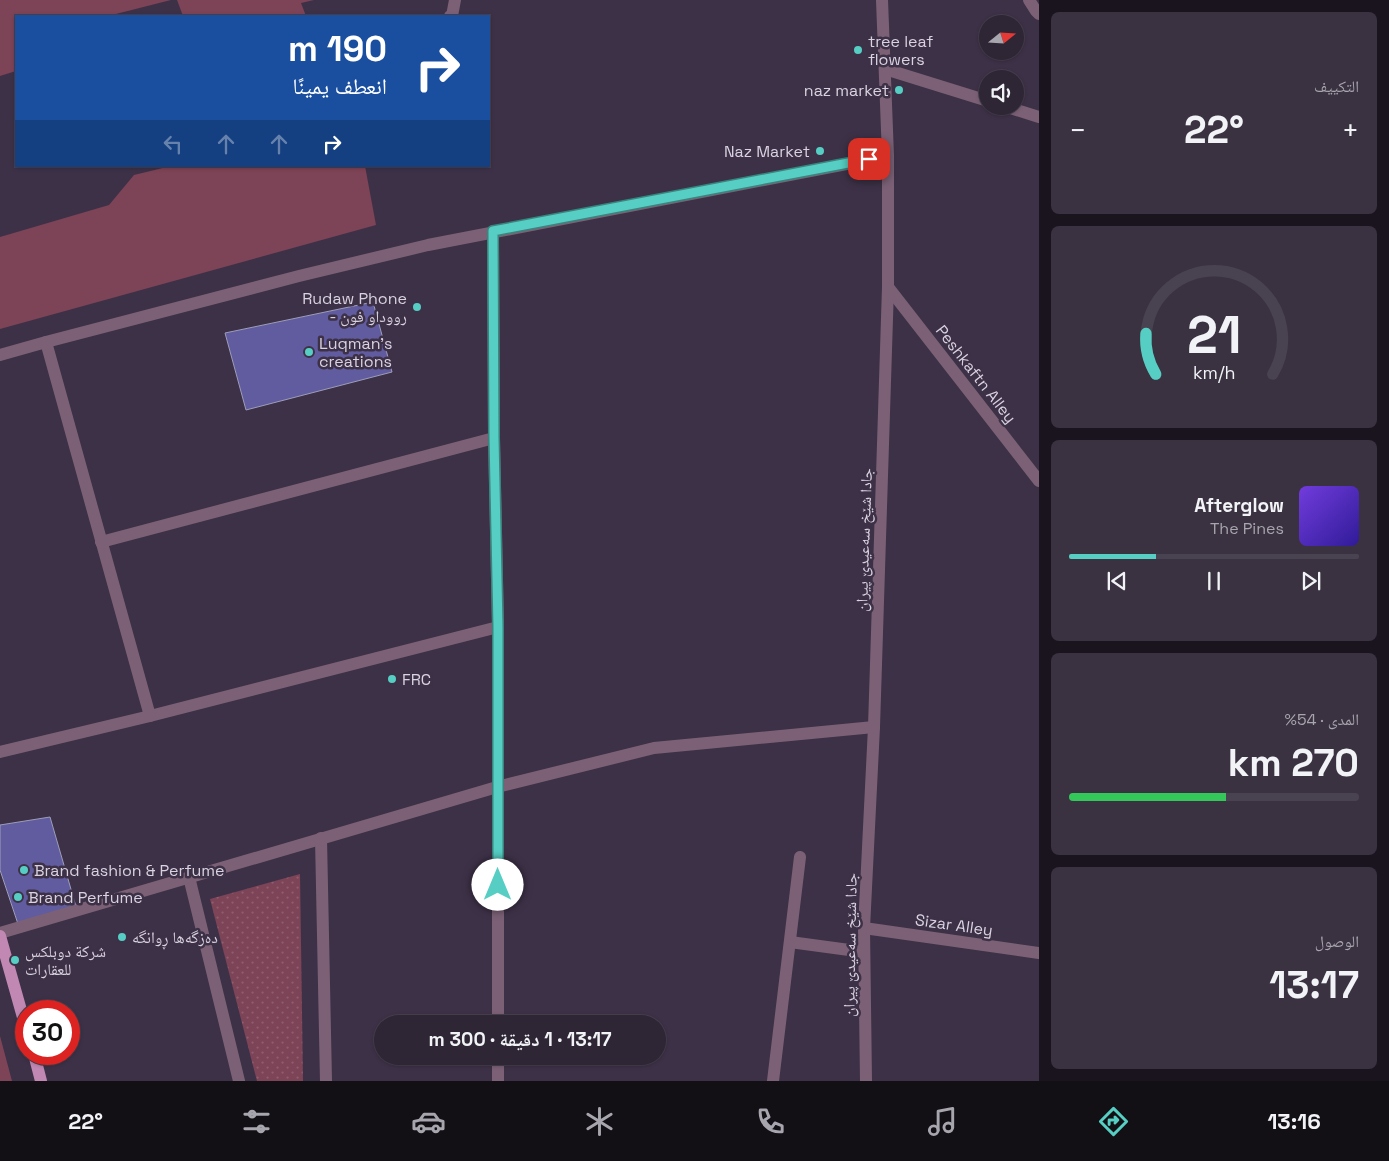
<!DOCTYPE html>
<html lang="ar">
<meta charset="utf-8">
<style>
body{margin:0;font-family:"Space Grotesk","Noto Naskh Arabic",sans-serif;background:#3a3141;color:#f1f3f6;direction:rtl;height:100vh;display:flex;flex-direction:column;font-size:19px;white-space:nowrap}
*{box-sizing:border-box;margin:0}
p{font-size:16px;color:#a7a5ad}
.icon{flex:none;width:28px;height:28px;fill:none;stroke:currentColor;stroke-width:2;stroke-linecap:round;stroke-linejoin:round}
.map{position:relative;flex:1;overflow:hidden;direction:ltr}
.side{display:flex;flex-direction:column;gap:12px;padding:12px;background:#19141d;width:350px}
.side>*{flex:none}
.top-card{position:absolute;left:15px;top:15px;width:475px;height:152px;border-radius:0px;box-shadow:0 1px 4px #0004,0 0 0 1px #494250;direction:rtl;background:#1a4fa0;color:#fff;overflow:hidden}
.needle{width:32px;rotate:72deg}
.tools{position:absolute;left:979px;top:15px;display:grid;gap:10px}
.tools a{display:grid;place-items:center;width:45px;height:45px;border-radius:50%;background:#2e2535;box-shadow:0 1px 4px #0004,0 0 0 1px #494250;font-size:25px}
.speed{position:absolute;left:15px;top:1000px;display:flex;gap:10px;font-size:25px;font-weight:700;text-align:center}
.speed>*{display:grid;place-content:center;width:65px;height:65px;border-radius:50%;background:#2e2535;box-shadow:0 1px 4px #0004,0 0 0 1px #494250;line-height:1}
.speed .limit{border:8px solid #d22;background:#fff;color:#111}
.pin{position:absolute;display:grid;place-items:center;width:42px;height:42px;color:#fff;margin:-21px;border-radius:10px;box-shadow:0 2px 8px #0006}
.me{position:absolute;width:55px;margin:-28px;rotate:0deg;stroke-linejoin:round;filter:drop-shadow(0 0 4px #0008)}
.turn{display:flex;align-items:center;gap:18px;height:105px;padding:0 20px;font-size:22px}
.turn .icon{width:65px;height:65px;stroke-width:2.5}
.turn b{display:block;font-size:35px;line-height:42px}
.lanes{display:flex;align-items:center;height:48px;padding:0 20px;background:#0003;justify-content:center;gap:25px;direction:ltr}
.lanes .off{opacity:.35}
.big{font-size:38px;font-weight:800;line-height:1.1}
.side .tile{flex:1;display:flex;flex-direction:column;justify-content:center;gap:8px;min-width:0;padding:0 18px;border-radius:8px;background:#3a3141}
.side .dial{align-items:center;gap:0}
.dial svg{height:130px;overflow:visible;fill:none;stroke:#494250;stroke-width:7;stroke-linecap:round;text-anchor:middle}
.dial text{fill:#f1f3f6;stroke:none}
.song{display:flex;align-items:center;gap:15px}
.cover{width:60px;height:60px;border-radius:8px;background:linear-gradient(135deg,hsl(260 70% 55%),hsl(250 70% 35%))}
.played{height:5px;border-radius:2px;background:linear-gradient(90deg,#56cec3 30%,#494250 30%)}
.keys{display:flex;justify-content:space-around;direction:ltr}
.heat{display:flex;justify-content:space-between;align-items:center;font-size:28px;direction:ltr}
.charge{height:8px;border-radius:4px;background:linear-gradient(90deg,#34c759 54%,#494250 0)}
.trip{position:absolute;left:374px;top:1015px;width:292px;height:50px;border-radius:25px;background:#2e2535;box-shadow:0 1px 4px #0004,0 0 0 1px #494250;font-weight:800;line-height:50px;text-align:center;direction:rtl}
.tabs{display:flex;height:80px;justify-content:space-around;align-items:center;background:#120f15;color:#a7a5ad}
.tabs .icon{width:35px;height:35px}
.tabs .on{color:#56cec3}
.tabs b{font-size:22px;color:#f1f3f6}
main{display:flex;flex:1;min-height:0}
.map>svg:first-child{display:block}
.green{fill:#7d4356}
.park{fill:url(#park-dots)}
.building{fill:#615c9f;stroke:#9d9db8}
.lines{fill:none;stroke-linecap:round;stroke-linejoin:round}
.minor{stroke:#7c6176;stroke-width:12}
.major{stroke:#c088b3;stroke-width:12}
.route-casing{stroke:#38867f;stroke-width:12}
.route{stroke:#56cec3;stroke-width:9}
.poi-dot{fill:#56cec3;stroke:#3d3147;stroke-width:2}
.labels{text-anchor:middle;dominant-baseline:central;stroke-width:5;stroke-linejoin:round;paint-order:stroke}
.poi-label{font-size:16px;fill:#d9d2e0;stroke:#3d3147;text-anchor:start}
.street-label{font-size:16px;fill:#d9d2e0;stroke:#3d3147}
</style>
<main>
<section class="side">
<div class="tile"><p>التكييف</p>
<div class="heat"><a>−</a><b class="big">22°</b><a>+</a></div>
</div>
<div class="tile dial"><svg viewBox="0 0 100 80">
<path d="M14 69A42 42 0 1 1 86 69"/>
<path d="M14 69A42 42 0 0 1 8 44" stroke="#56cec3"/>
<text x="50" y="56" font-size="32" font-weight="700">21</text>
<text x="50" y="72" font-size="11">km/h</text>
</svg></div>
<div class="tile">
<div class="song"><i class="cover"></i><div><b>Afterglow</b><p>The Pines</p></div></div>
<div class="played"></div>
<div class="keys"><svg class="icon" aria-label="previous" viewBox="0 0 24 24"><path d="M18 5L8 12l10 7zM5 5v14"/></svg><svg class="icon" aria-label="pause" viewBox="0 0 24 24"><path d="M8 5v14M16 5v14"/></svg><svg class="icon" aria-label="next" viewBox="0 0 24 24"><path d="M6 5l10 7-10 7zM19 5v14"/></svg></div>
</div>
<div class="tile"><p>المدى · 54%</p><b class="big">270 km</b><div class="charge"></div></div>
<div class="tile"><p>الوصول</p><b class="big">13:17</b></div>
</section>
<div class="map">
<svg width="1039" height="1081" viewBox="0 0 1039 1081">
<defs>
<pattern id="park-dots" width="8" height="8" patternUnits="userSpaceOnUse" patternTransform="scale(1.25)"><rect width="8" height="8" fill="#7d4356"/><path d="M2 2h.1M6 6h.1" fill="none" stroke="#8f5d6e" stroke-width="1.8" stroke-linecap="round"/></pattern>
</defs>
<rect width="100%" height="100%" fill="#3d3147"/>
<g class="green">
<path d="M0,0H171L108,16H16V71L0,76Z"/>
<path d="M177,0H314L301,3L306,16H183Z"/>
<path d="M171,166H365L376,225L0,329V237L109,205L134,175Z"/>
<path d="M0,1036L12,1081H0Z"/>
</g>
<path class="park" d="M300,874L303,1081H257L210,899Z"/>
<g class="building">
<path d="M373,302L392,372L246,410L225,333Z"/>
<path d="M50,817L77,910L19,927L0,870V825Z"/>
</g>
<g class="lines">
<g class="minor">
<path d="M1029,0L1036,11L1039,14"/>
<path d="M450,16H452L455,0"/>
<path d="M885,69L988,101"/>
<path d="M1004,106L1039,117"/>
<path d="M493,231L494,438L498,627V1024"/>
<path d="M888,287L1039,481"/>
<path d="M46,342L150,716"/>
<path d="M0,355L46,342L299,276L428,245L888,156"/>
<path d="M101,542L494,438"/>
<path d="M0,752L150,716L498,627"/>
<path d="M321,838L326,1081"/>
<path d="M189,877L239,1081"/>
<path d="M864,928L1039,953"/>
<path d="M0,933L497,787L654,748L874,727"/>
<path d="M790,942L864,952"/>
<path d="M498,1056V1081"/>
<path d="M773,1081L800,857"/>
<path d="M866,1081L864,928L874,727L888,287V156L882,0"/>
</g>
<g class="major">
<path d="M0,936L26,1028"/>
<path d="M34,1054L41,1081"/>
</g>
</g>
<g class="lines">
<g class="route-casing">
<path id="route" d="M498,885V627L494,438L493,231L869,159"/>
</g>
<use href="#route" class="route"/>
</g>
<g class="poi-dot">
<circle cx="858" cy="50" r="5"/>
<circle cx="899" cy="90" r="5"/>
<circle cx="820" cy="151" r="5"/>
<circle cx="417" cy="307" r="5"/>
<circle cx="309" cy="352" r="5"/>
<circle cx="392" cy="679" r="5"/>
<circle cx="24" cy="870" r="5"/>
<circle cx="18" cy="897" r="5"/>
<circle cx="122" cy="937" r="5"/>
<circle cx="15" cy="960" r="5"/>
</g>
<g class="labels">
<g class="poi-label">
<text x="868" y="41">tree leaf<tspan x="868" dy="18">flowers</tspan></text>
<text x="889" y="90" text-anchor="end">naz market</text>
<text x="810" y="151" text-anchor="end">Naz Market</text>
<text x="407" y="298" text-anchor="end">Rudaw Phone<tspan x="407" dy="18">- رووداو فون</tspan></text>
<text x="319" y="343">Luqman's<tspan x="319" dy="18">creations</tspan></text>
<text x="402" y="679">FRC</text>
<text x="34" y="870">Brand fashion &amp; Perfume</text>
<text x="28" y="897">Brand Perfume</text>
<text x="132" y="937">دەزگەها ڕوانگە</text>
<text x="25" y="951">شركة دوبلكس<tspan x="25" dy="18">للعقارات</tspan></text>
</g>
<g class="street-label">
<text transform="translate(976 374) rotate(52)">Peshkaftn Alley</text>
<text transform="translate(864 540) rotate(-88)">جادا شێخ سەعیدێ پیران</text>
<text transform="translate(954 925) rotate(8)">Sizar Alley</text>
<text transform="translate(850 945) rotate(-89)">جادا شێخ سەعیدێ پیران</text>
</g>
</g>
</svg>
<div class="tools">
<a><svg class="needle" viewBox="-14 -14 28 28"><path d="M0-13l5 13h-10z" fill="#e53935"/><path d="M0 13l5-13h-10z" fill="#a7a5ad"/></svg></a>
<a><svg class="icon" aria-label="sound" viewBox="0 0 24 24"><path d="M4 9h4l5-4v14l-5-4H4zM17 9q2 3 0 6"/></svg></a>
</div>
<div class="speed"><div class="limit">30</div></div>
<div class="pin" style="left:869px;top:159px;background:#d93025"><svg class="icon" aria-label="arrive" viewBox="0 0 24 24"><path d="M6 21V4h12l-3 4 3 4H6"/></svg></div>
<svg class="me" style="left:498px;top:885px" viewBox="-20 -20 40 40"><circle r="19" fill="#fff"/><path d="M0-13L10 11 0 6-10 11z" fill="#56cec3"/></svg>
<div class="trip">13:17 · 1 دقيقة · 300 m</div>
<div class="top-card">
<div class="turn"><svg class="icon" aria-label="right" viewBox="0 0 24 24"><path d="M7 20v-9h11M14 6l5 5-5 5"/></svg><div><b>190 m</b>انعطف يمينًا</div></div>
<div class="lanes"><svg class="icon off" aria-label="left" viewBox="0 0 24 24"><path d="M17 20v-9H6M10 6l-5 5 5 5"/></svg><svg class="icon off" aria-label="ahead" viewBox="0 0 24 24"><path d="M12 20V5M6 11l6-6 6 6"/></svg><svg class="icon off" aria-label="ahead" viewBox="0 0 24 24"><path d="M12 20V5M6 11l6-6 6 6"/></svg><svg class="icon" aria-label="right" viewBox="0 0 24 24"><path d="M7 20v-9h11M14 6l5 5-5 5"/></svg></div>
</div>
</div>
</main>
<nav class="tabs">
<b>13:16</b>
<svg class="icon on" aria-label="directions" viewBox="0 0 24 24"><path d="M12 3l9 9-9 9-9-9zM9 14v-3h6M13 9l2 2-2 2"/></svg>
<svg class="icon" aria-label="music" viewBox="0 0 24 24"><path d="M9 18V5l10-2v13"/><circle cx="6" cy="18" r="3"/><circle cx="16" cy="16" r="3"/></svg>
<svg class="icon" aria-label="phone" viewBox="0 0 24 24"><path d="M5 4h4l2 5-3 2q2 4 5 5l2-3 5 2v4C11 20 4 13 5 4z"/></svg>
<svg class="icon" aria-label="climate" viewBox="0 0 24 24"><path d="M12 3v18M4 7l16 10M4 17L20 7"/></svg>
<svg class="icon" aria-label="car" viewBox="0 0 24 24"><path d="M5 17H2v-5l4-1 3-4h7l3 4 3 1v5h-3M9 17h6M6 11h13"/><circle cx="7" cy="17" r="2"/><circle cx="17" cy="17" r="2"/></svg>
<svg class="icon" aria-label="filters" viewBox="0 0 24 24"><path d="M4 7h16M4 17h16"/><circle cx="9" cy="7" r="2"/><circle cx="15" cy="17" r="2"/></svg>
<b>22°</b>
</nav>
